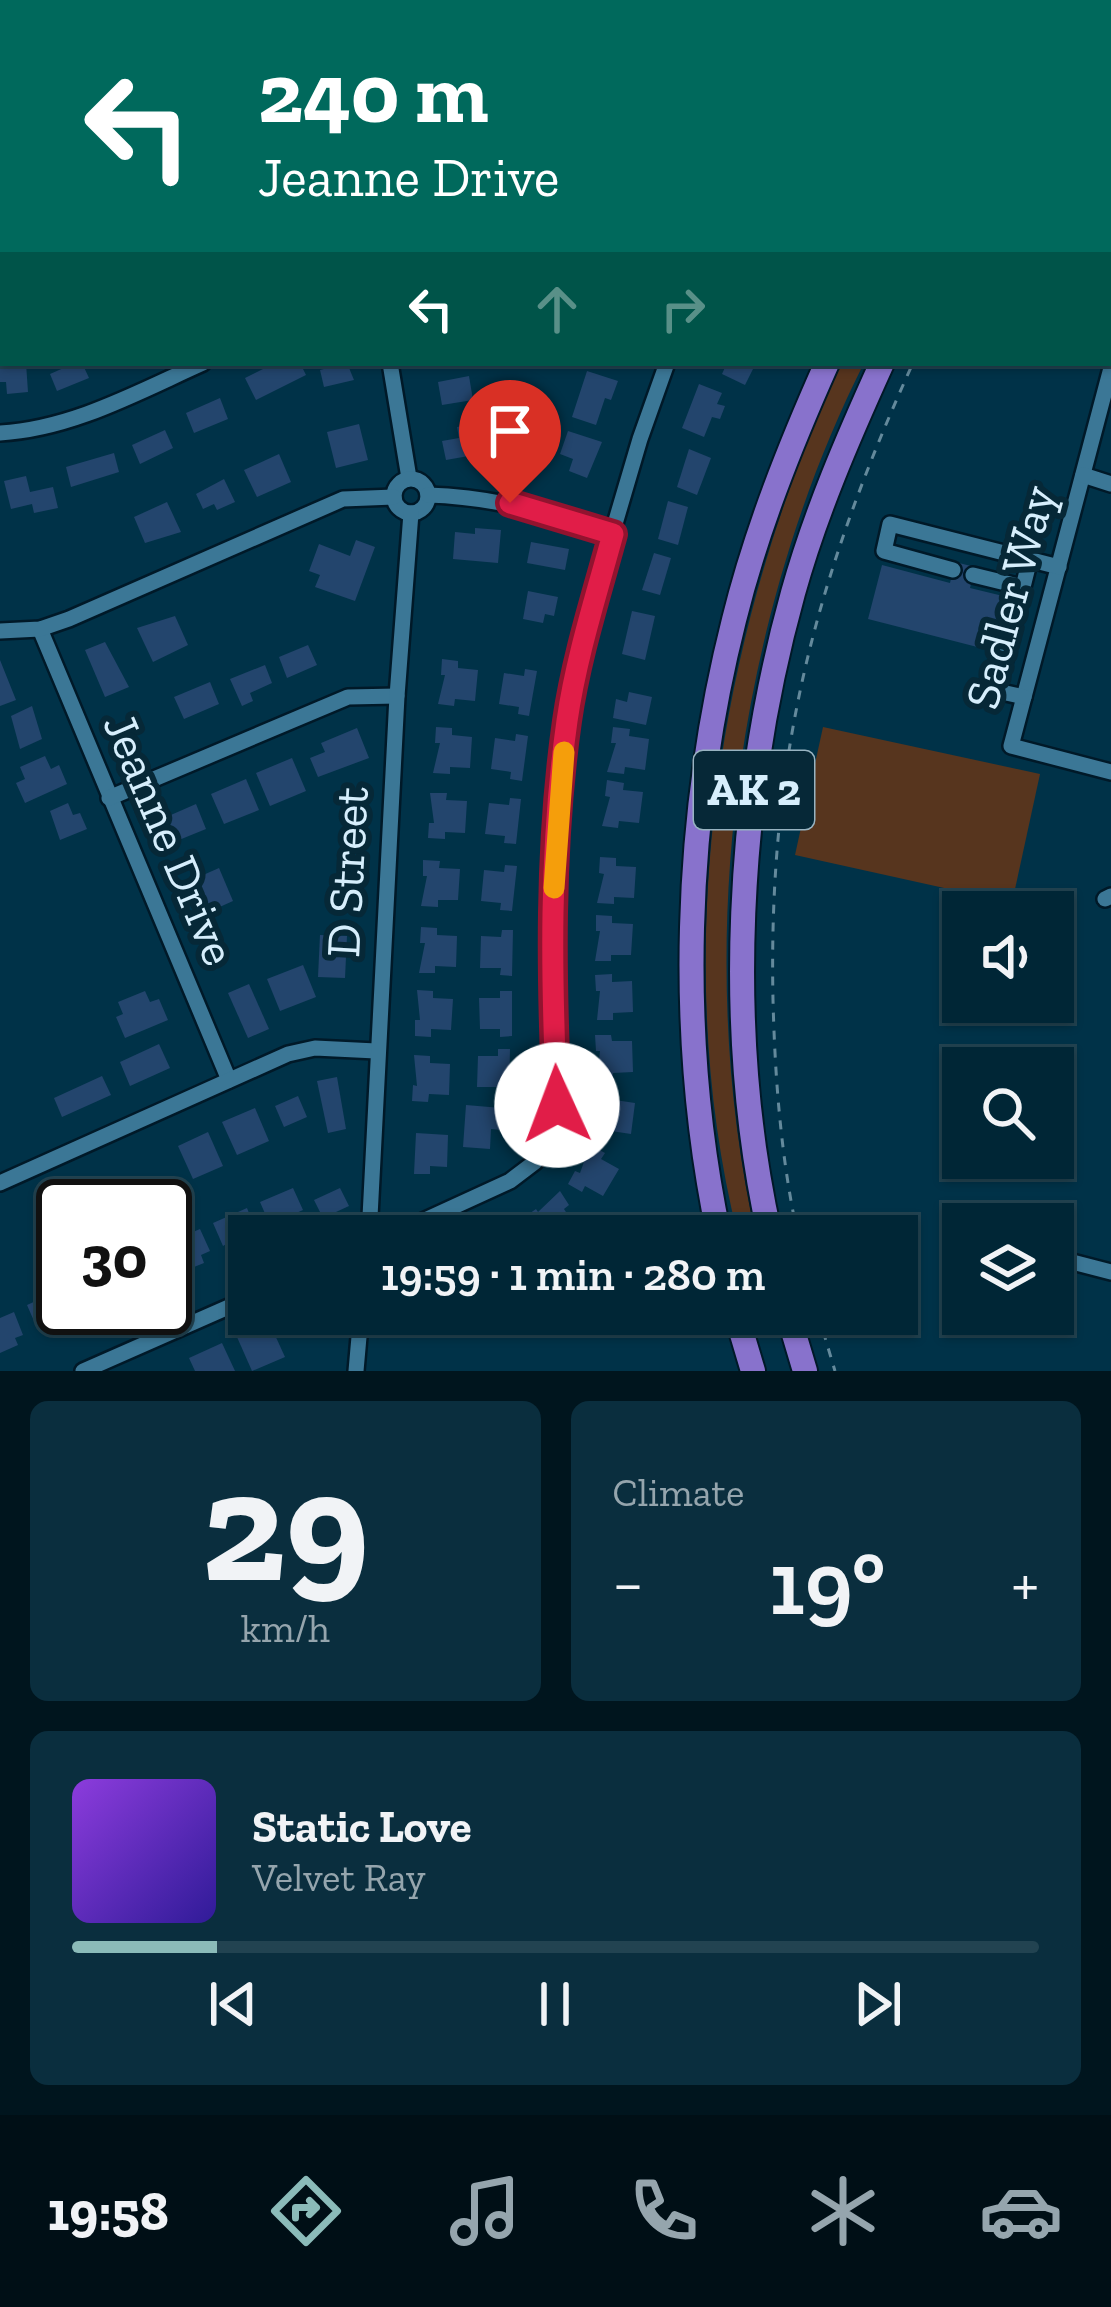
<!DOCTYPE html>
<meta charset="utf-8">
<style>
body{margin:0;font-family:"Zilla Slab",serif;background:#0a2e3e;color:#f1f3f6;height:100vh;display:flex;flex-direction:column;font-size:45px;white-space:nowrap}
*{box-sizing:border-box;margin:0}
p{font-size:39px;color:#95a5ad}
.icon{flex:none;width:66px;height:66px;fill:none;stroke:currentColor;stroke-width:2;stroke-linecap:round;stroke-linejoin:round}
.map{position:relative;height:1371px;overflow:hidden}
.side{display:flex;flex-direction:column;gap:30px;padding:30px;background:#00151e;flex:1}
.side>*{flex:none}
.guide{position:absolute;left:0px;top:0px;width:1113px;height:366px;box-shadow:0 3px 9px #0004,0 0 0 3px #224351;background:#00695c;color:#fff;overflow:hidden}
.tools{position:absolute;left:942px;top:891px;display:grid;gap:24px}
.tools a{display:grid;place-items:center;width:132px;height:132px;border-radius:0px;background:#002636;box-shadow:0 3px 9px #0004,0 0 0 3px #224351;font-size:60px}
.speed{position:absolute;left:36px;top:1179px;display:flex;gap:24px;font-size:60px;font-weight:700;text-align:center}
.speed>*{display:grid;place-content:center;width:156px;height:156px;border-radius:50%;background:#002636;box-shadow:0 3px 9px #0004,0 0 0 3px #224351;line-height:1}
.speed .limit{border:6px solid #111;border-radius:18px;background:#fff;color:#111}
.pin{position:absolute;display:grid;place-items:center;width:102px;height:102px;color:#fff;margin:-123px -51px;border-radius:50% 50% 50% 0;rotate:-45deg;box-shadow:0 0 12px #0007}
.pin .icon{rotate:45deg}
.me{position:absolute;width:132px;margin:-66px;rotate:358deg;stroke-linejoin:round;filter:drop-shadow(0 0 9px #0008)}
.turn{display:flex;align-items:center;gap:42px;height:252px;padding:0 60px;font-size:54px}
.turn .icon{width:156px;height:156px;stroke-width:2.5}
.turn b{display:block;font-size:84px;line-height:102px}
.lanes{display:flex;align-items:center;height:114px;padding:0 60px;background:#0003;justify-content:center;gap:60px;direction:ltr}
.lanes .off{opacity:.35}
.big{font-size:90px;font-weight:600;line-height:1.1}
.side .widget{flex:1;display:flex;flex-direction:column;justify-content:center;gap:18px;min-width:0;padding:0 42px;border-radius:18px;background:#0a2e3e}
.side .dial{align-items:center;gap:0}
.dial b{font-size:156px;line-height:1}
.song{display:flex;align-items:center;gap:36px}
.cover{width:144px;height:144px;border-radius:18px;background:linear-gradient(135deg,hsl(270 70% 55%),hsl(250 70% 35%))}
.played{height:12px;border-radius:6px;background:linear-gradient(90deg,#8bbbb9 15%,#224351 15%)}
.keys{display:flex;justify-content:space-around;direction:ltr}
.heat{display:flex;justify-content:space-between;align-items:center;font-size:66px;direction:ltr}
.side .tiles{flex:1;display:grid;gap:30px;grid-template-columns:1fr 1fr}
.widget:last-child{grid-column:span 2}
.trip{position:absolute;left:228px;top:1215px;width:690px;height:120px;border-radius:0px;background:#002636;box-shadow:0 3px 9px #0004,0 0 0 3px #224351;font-weight:600;line-height:120px;text-align:center}
.tabs{display:flex;height:192px;justify-content:space-around;align-items:center;background:#000f16;color:#95a5ad}
.tabs .icon{width:84px;height:84px}
.tabs .selected{color:#8bbbb9}
.tabs b{font-size:54px;color:#f1f3f6}
.map>svg:first-child{display:block}
.green{fill:#57351e}
.building{fill:#23456d}
.lines{fill:none;stroke-linecap:round;stroke-linejoin:round}
.minor-casing{stroke:#001928;stroke-width:20}
.highway-casing{stroke:#001928;stroke-width:28}
.path{stroke:#648a9c;stroke-width:3;stroke-dasharray:9 9;stroke-linecap:butt}
.minor{stroke:#3b7796;stroke-width:15}
.highway{stroke:#8872cc;stroke-width:24}
.route-casing{stroke:#92132f;stroke-width:30}
.route{stroke:#e11d48;stroke-width:21}
.slow{stroke:#f59e0b;stroke-width:21}
.labels{text-anchor:middle;dominant-baseline:central;stroke-width:12;stroke-linejoin:round;paint-order:stroke}
.shield{fill:#062837;stroke:#98b3c1;stroke-width:3}
.shield-label{font-size:45px;font-weight:bold;fill:#d6eefc}
.street-label{font-size:48px;fill:#d6eefc;stroke:#062837}
</style>
<div class="map">
<svg width="1111" height="1371" viewBox="0 0 1111 1371">
<rect width="100%" height="100%" fill="#003248"/>
<g class="green">
<path d="M842,363H864C734,621 692,954 756,1236H738C667,954 718,623 842,363Z"/>
<path d="M823,727L1040,774L1012,903L795,855Z"/>
</g>
<g class="building">
<path d="M26,363L28,392L7,394L6,382H0V364Z"/>
<path d="M75,363H82L89,378L57,391L50,374Z"/>
<path d="M275,363H300L306,375L256,400L245,378Z"/>
<path d="M347,363L354,380L324,387L320,370Z"/>
<path d="M727,363H756L745,385L722,374Z"/>
<path d="M587,371L618,381L611,400L605,398L596,425L572,417Z"/>
<path d="M469,376L473,400L442,405L438,382Z"/>
<path d="M699,384L722,393L717,404L725,406L720,419L712,417L704,437L682,428Z"/>
<path d="M220,398L228,419L194,433L186,413Z"/>
<path d="M359,424L368,460L336,468L327,432Z"/>
<path d="M474,424L480,454L446,460L442,441L459,438L457,427Z"/>
<path d="M503,429L540,437L535,461L498,453Z"/>
<path d="M165,430L173,448L140,464L132,445Z"/>
<path d="M568,431L602,442L587,478L569,471L573,459L560,454Z"/>
<path d="M689,449L711,458L697,495L677,487Z"/>
<path d="M114,453L119,472L71,487L66,467Z"/>
<path d="M279,454L291,482L257,497L244,470Z"/>
<path d="M26,476L30,492L53,487L58,508L34,513L32,504L11,509L4,481Z"/>
<path d="M224,479L235,502L217,510L214,504L203,509L196,494Z"/>
<path d="M668,501L688,507L678,545L658,539Z"/>
<path d="M167,502L181,532L145,543L134,517Z"/>
<path d="M475,528L501,530L498,563L453,559L455,532L475,534Z"/>
<path d="M356,540L375,547L355,601L315,587L320,575L309,571L319,544L350,556Z"/>
<path d="M531,542L569,549L565,570L527,563Z"/>
<path d="M654,553L671,558L660,595L642,590Z"/>
<path d="M955,562L975,567L970,588L1003,596L989,650L868,619L882,565L950,583Z"/>
<path d="M528,591L558,597L554,616L545,614L543,623L523,619Z"/>
<path d="M632,611L655,616L645,660L622,654Z"/>
<path d="M175,616L188,645L153,662L137,628Z"/>
<path d="M105,642L129,687L105,697L85,650Z"/>
<path d="M308,645L317,665L287,678L279,657Z"/>
<path d="M442,659L458,661V668L478,670L475,701L455,699L454,706L438,704L445,675H441Z"/>
<path d="M0,660L16,700L0,706Z"/>
<path d="M265,665L272,683L250,693L253,701L242,706L230,679Z"/>
<path d="M525,669L537,671L529,716L518,714L519,707L499,704L504,673L524,676Z"/>
<path d="M210,682L219,704L184,719L174,697Z"/>
<path d="M629,692L652,697L646,725L613,718L616,699L627,702Z"/>
<path d="M32,706L42,739L20,749L11,716Z"/>
<path d="M436,727L452,728V735L472,737L470,768L450,767V774L433,773L440,743H435Z"/>
<path d="M613,727L630,729L629,736L649,739L645,770L625,767L624,774L607,772L616,743H611Z"/>
<path d="M357,728L369,758L318,777L310,758L325,752L321,743Z"/>
<path d="M516,734L528,736L522,781L510,779L511,772L491,769L495,738L515,741Z"/>
<path d="M45,756L51,769L59,765L67,784L25,803L16,783L25,779L20,767Z"/>
<path d="M292,758L306,791L270,806L256,773Z"/>
<path d="M246,779L259,810L224,824L211,794Z"/>
<path d="M607,780L624,783L623,790L643,792L639,823L619,821L618,828L602,826L610,797L605,796Z"/>
<path d="M430,793H447L446,800L467,801L465,833L445,832V839L428,838L429,823H434Z"/>
<path d="M510,798L521,799L516,844L504,843L505,836L485,834L489,803L509,805Z"/>
<path d="M68,803L73,815L80,813L87,829L60,840L50,811Z"/>
<path d="M196,804L206,829L174,842L164,818Z"/>
<path d="M600,857L616,858V866L636,867L634,898L614,897V904L597,903L604,874L599,873Z"/>
<path d="M423,860L440,861L439,868L460,869L458,900H438V907L421,906L427,876H423Z"/>
<path d="M505,865L517,866L512,911L500,910L501,903L481,901L484,870L504,872Z"/>
<path d="M219,868L233,901L204,914L185,883Z"/>
<path d="M596,915L612,916V923L633,924L631,955H611V961H595L600,931H596Z"/>
<path d="M421,927L437,928V935L457,936L456,967L435,966V973H419L425,943H420Z"/>
<path d="M502,930H513L512,976L500,975L501,968H480L481,936L501,937Z"/>
<path d="M320,935L347,936L345,978L318,977Z"/>
<path d="M303,965L316,997L280,1011L267,979Z"/>
<path d="M612,974V982L632,981L633,1012L613,1013V1020H597L600,991H596L595,975Z"/>
<path d="M249,984L269,1029L248,1038L228,993Z"/>
<path d="M417,990L433,991V998L453,999L451,1030L431,1029V1037L415,1036V1020H420Z"/>
<path d="M145,991L150,1002L159,999L168,1020L125,1038L116,1017L123,1014L118,1002Z"/>
<path d="M500,991H512V1036L500,1037V1029H480L479,998H500Z"/>
<path d="M595,1035H611L612,1041H632L633,1072L613,1073V1080L597,1081L600,1051H596Z"/>
<path d="M159,1044L170,1068L130,1086L120,1062Z"/>
<path d="M498,1049H510L509,1095H497V1087H477L478,1056H498Z"/>
<path d="M414,1055L430,1056V1063L450,1064L449,1095L429,1094L428,1102L412,1101L413,1085L417,1086Z"/>
<path d="M102,1076L111,1095L62,1117L54,1098Z"/>
<path d="M337,1077L346,1129L328,1133L317,1081Z"/>
<path d="M600,1090L616,1093L615,1100L635,1103L631,1134L611,1131L609,1138L593,1135L602,1107L598,1106Z"/>
<path d="M298,1096L307,1117L284,1127L275,1106Z"/>
<path d="M466,1105L514,1109L512,1131L491,1129L490,1149L463,1147Z"/>
<path d="M255,1108L269,1141L237,1155L222,1122Z"/>
<path d="M208,1132L223,1166L193,1179L178,1146Z"/>
<path d="M416,1133L448,1135L447,1167L430,1166V1174H414Z"/>
<path d="M590,1145L605,1153L601,1159L619,1169L603,1196L585,1186L582,1192L568,1184L575,1171L580,1173Z"/>
<path d="M112,1178L120,1196L129,1192L135,1206H95L88,1190Z"/>
<path d="M293,1188L303,1210L294,1214L297,1222L278,1230L274,1223L270,1225L260,1202Z"/>
<path d="M340,1188L349,1206L323,1218L314,1200Z"/>
<path d="M560,1191L569,1205L564,1209L575,1226L560,1236H544L538,1227L532,1231L523,1218L536,1209L538,1212Z"/>
<path d="M69,1193L75,1206H63V1242L52,1247L35,1208Z"/>
<path d="M247,1208L256,1231L248,1235L249,1244L232,1251L228,1243L223,1246L213,1223Z"/>
<path d="M200,1229L210,1251L201,1255L204,1263L184,1271L181,1264L176,1266L167,1243Z"/>
<path d="M60,1290L63,1308L70,1313L63,1316L66,1324L44,1333L41,1326L37,1328L27,1305Z"/>
<path d="M14,1312L23,1335L15,1338L18,1345L0,1353V1318Z"/>
<path d="M269,1322L285,1357L252,1371L237,1337Z"/>
<path d="M222,1343L235,1371H195L189,1358Z"/>
</g>
<g class="lines">
<g class="minor-casing">
<g id="minor">
<path d="M266,0L267,3"/>
<path d="M69,3L76,0"/>
<path d="M747,3L752,0"/>
<path d="M869,3L871,0"/>
<path d="M0,26L3,25"/>
<path d="M0,238H3"/>
<path d="M390,363L409,478"/>
<path d="M1111,368L1011,746L1111,772"/>
<path d="M0,433C72,429 138,392 203,363"/>
<path d="M1083,475L1111,484"/>
<circle cx="411" cy="496" r="17"/>
<path d="M428,495C494,497 551,513 612,534"/>
<path d="M953,570L884,551L890,524L1059,567"/>
<path d="M973,575L1022,587"/>
<path d="M40,629L229,1080"/>
<path d="M0,631L40,629L69,619L343,499L394,497"/>
<path d="M1024,697L997,691L1030,559"/>
<path d="M109,798L348,697L397,696"/>
<path d="M1105,899L1111,896"/>
<path d="M0,1183L288,1054L315,1048L376,1051"/>
<path d="M369,1236L397,696L411,513"/>
<path d="M390,1236L510,1181L535,1162L553,1132L557,1105L551,964L567,721L612,534L640,439L667,363"/>
<path d="M1053,1257L1111,1272"/>
<path d="M83,1371L249,1298"/>
<path d="M356,1371L361,1314"/>
</g>
</g>
<g class="highway-casing">
<g id="highway">
<path d="M1041,3L1043,0"/>
<path d="M1101,3L1102,0"/>
<path d="M719,1236C677,1037 684,817 734,620C756,531 790,446 827,363"/>
<path d="M770,1236C724,1031 737,794 793,593C815,514 848,438 882,363"/>
<path d="M736,1314L753,1371"/>
<path d="M788,1314L805,1371"/>
</g>
</g>
<g class="path">
<path d="M1110,38L1111,36"/>
<path d="M798,1236C781,1159 775,1079 773,1000C768,761 814,580 913,363"/>
<path d="M818,1314L835,1371"/>
</g>
<use href="#minor" class="minor"/>
<use href="#highway" class="highway"/>
</g>
<g class="lines">
<g class="route-casing">
<path id="route" d="M510,503L613,534C596,596 576,658 567,721C549,848 551,977 557,1105"/>
</g>
<use href="#route" class="route"/>
<path class="slow" d="M554,888L564,752"/>
</g>
<g class="labels">
<rect class="shield" x="694" y="751" width="120" height="78" rx="9"/>
<g class="shield-label">
<text x="754" y="790">AK 2</text>
</g>
<g class="street-label">
<text transform="translate(1010 597) rotate(-75)">Sadler Way</text>
<text transform="translate(170 839) rotate(67)">Jeanne Drive</text>
<text transform="translate(347 872) rotate(-87)">D Street</text>
</g>
</g>
</svg>
<div class="tools">
<a><svg class="icon" aria-label="sound" viewBox="0 0 24 24"><path d="M4 9h4l5-4v14l-5-4H4zM17 9q2 3 0 6"/></svg></a>
<a><svg class="icon" aria-label="search" viewBox="0 0 24 24"><circle cx="10" cy="10" r="6"/><path d="M15 15l6 6"/></svg></a>
<a><svg class="icon" aria-label="layers" viewBox="0 0 24 24"><path d="M12 4l9 5-9 5-9-5zM3 14l9 5 9-5"/></svg></a>
</div>
<div class="speed"><div class="limit">30</div></div>
<div class="pin" style="left:510px;top:503px;background:#d93025"><svg class="icon" aria-label="arrive" viewBox="0 0 24 24"><path d="M6 21V4h12l-3 4 3 4H6"/></svg></div>
<svg class="me" style="left:557px;top:1105px" viewBox="-20 -20 40 40"><circle r="19" fill="#fff"/><path d="M0-13L10 11 0 6-10 11z" fill="#e11d48"/></svg>
<div class="trip">19:59 · 1 min · 280 m</div>
<div class="guide">
<div class="turn"><svg class="icon" aria-label="left" viewBox="0 0 24 24"><path d="M17 20v-9H6M10 6l-5 5 5 5"/></svg><div><b>240 m</b>Jeanne Drive</div></div>
<div class="lanes"><svg class="icon" aria-label="left" viewBox="0 0 24 24"><path d="M17 20v-9H6M10 6l-5 5 5 5"/></svg><svg class="icon off" aria-label="ahead" viewBox="0 0 24 24"><path d="M12 20V5M6 11l6-6 6 6"/></svg><svg class="icon off" aria-label="right" viewBox="0 0 24 24"><path d="M7 20v-9h11M14 6l5 5-5 5"/></svg></div>
</div>
</div>
<section class="side">
<div class="tiles">
<div class="widget dial"><b>29</b><p>km/h</p></div>
<div class="widget"><p>Climate</p>
<div class="heat"><a>−</a><b class="big">19°</b><a>+</a></div>
</div>
<div class="widget">
<div class="song"><i class="cover"></i><div><b>Static Love</b><p>Velvet Ray</p></div></div>
<div class="played"></div>
<div class="keys"><svg class="icon" aria-label="previous" viewBox="0 0 24 24"><path d="M18 5L8 12l10 7zM5 5v14"/></svg><svg class="icon" aria-label="pause" viewBox="0 0 24 24"><path d="M8 5v14M16 5v14"/></svg><svg class="icon" aria-label="next" viewBox="0 0 24 24"><path d="M6 5l10 7-10 7zM19 5v14"/></svg></div>
</div>
</div>
</section>
<nav class="tabs">
<b>19:58</b>
<svg class="icon selected" aria-label="directions" viewBox="0 0 24 24"><path d="M12 3l9 9-9 9-9-9zM9 14v-3h6M13 9l2 2-2 2"/></svg>
<svg class="icon" aria-label="music" viewBox="0 0 24 24"><path d="M9 18V5l10-2v13"/><circle cx="6" cy="18" r="3"/><circle cx="16" cy="16" r="3"/></svg>
<svg class="icon" aria-label="phone" viewBox="0 0 24 24"><path d="M5 4h4l2 5-3 2q2 4 5 5l2-3 5 2v4C11 20 4 13 5 4z"/></svg>
<svg class="icon" aria-label="climate" viewBox="0 0 24 24"><path d="M12 3v18M4 7l16 10M4 17L20 7"/></svg>
<svg class="icon" aria-label="car" viewBox="0 0 24 24"><path d="M5 17H2v-5l4-1 3-4h7l3 4 3 1v5h-3M9 17h6M6 11h13"/><circle cx="7" cy="17" r="2"/><circle cx="17" cy="17" r="2"/></svg>
</nav>
